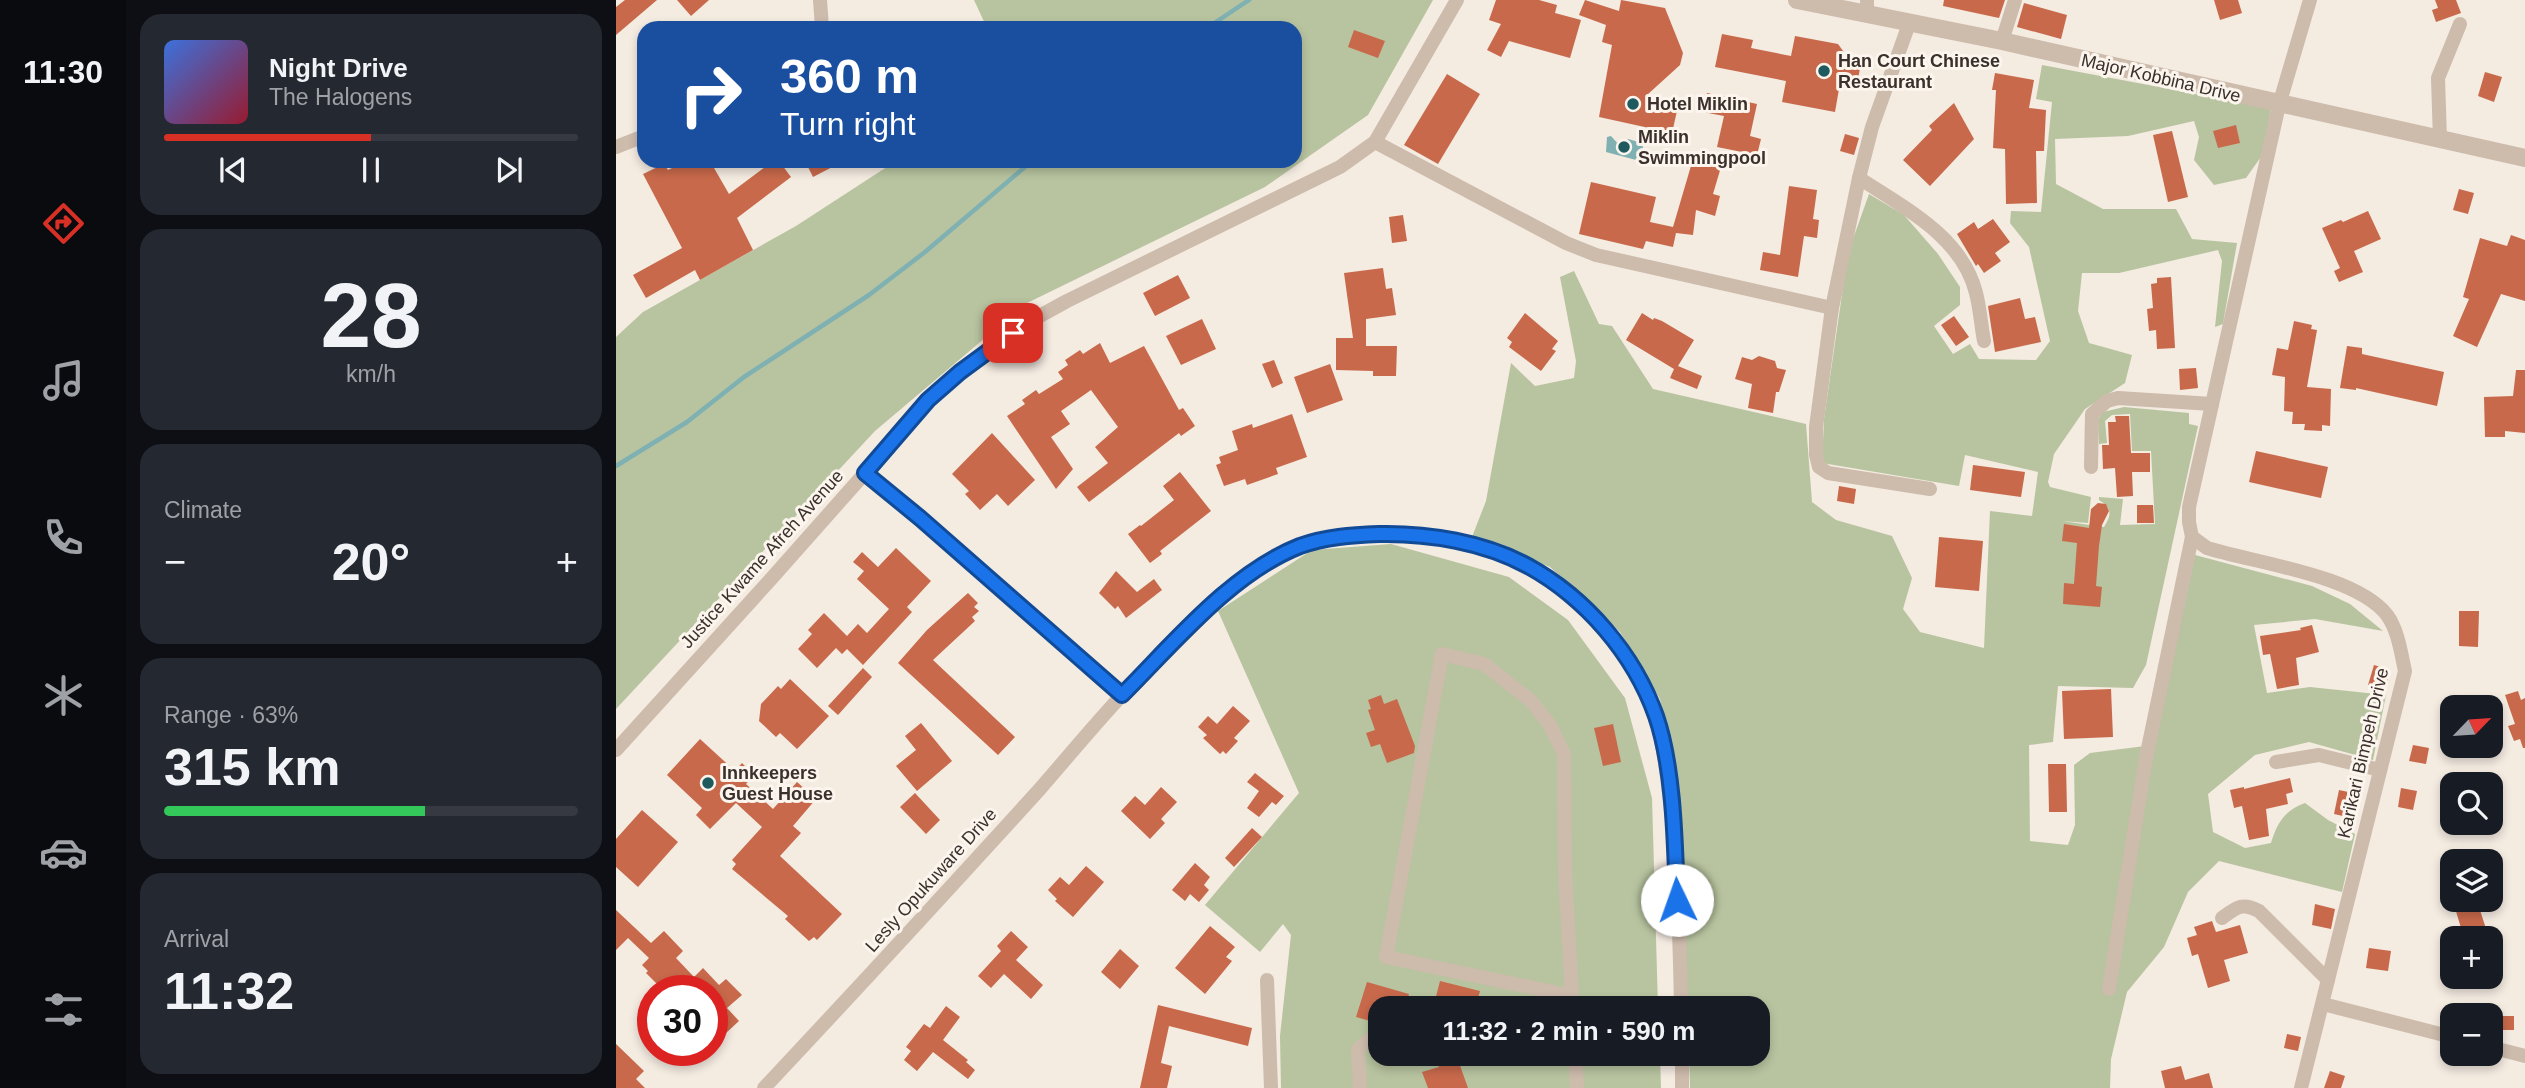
<!DOCTYPE html>
<meta charset="utf-8">
<style>
body{margin:0;font-family:Arial,sans-serif;background:#242831;color:#f1f3f6;height:100vh;display:flex;flex-direction:column;font-size:26px;white-space:nowrap}
*{box-sizing:border-box;margin:0}
p{font-size:23px;color:#9ea1a6}
.icon{flex:none;width:38px;height:38px;fill:none;stroke:currentColor;stroke-width:2;stroke-linecap:round;stroke-linejoin:round}
.map{position:relative;flex:1;overflow:hidden}
.panel{display:flex;flex-direction:column;gap:14px;padding:14px;background:#0d0f14;width:490px}
.panel>*{flex:none}
.top-card{position:absolute;left:21px;top:21px;width:665px;height:147px;border-radius:21px;box-shadow:0 4px 10px #0003;background:#1a4fa0;color:#fff;overflow:hidden}
.needle{width:46px;rotate:65deg}
.buttons{position:absolute;left:1824px;top:695px;display:grid;gap:14px}
.buttons a{display:grid;place-items:center;width:63px;height:63px;border-radius:14px;background:#171b24;box-shadow:0 4px 10px #0003;font-size:35px}
.speed{position:absolute;left:21px;top:975px;display:flex;gap:14px;font-size:35px;font-weight:700;text-align:center}
.speed>*{display:grid;place-content:center;width:91px;height:91px;border-radius:50%;background:#171b24;box-shadow:0 4px 10px #0003;line-height:1}
.speed .limit{border:10px solid #d22;background:#fff;color:#111}
.pin{position:absolute;display:grid;place-items:center;width:60px;height:60px;color:#fff;margin:-30px;border-radius:14px;box-shadow:0 4px 10px #0006}
.me{position:absolute;width:77px;margin:-38px;rotate:357deg;stroke-linejoin:round;filter:drop-shadow(0 0 5px #0008)}
.turn{display:flex;align-items:center;gap:24px;height:147px;padding:0 28px;font-size:32px}
.turn .icon{width:91px;height:91px;stroke-width:2.5}
.turn b{display:block;font-size:49px;line-height:60px}
.big{font-size:52px;font-weight:700;line-height:1.1}
.panel .widget{flex:1;display:flex;flex-direction:column;justify-content:center;gap:10px;min-width:0;padding:0 24px;border-radius:21px;background:#242831}
.panel .dial{align-items:center;gap:0}
.dial b{font-size:91px;line-height:1}
.song{display:flex;align-items:center;gap:21px}
.cover{width:84px;height:84px;border-radius:10px;background:linear-gradient(135deg,hsl(220 70% 55%),hsl(350 70% 35%))}
.played{height:7px;border-radius:4px;background:linear-gradient(90deg,#d93025 50%,#363941 50%)}
.keys{display:flex;justify-content:space-around;direction:ltr}
.heat{display:flex;justify-content:space-between;align-items:center;font-size:38px;direction:ltr}
.charge{height:10px;border-radius:5px;background:linear-gradient(90deg,#34c759 63%,#363941 0)}
.trip{position:absolute;left:752px;top:996px;width:402px;height:70px;border-radius:21px;background:#171b24;box-shadow:0 4px 10px #0003;font-weight:700;line-height:70px;text-align:center}
main{display:flex;flex:1;min-height:0}
.tab-bar{display:flex;flex-direction:column;width:126px;justify-content:space-around;align-items:center;background:#090b0e;color:#9ea1a6}
.tab-bar .icon{width:49px;height:49px}
.tab-bar .selected{color:#d93025}
.tab-bar b{font-size:32px;color:#f1f3f6}
.map>svg:first-child{display:block}
.green{fill:#b8c4a0}
.water{fill:#7fb0b2}
.lines{fill:none;stroke-linecap:round;stroke-linejoin:round}
.stream{stroke:#7fb0b2;stroke-width:4.5}
.building{fill:#c8694b}
.minor{stroke:#cdbbac;stroke-width:14}
.tertiary{stroke:#cdbbac;stroke-width:18}
.route-casing{stroke:#114b97;stroke-width:18}
.route{stroke:#1a73e8;stroke-width:12}
.poi-dot{fill:#1f5a5e;stroke:#fbf5ee;stroke-width:2.5}
.labels{text-anchor:middle;dominant-baseline:central;stroke-width:6;stroke-linejoin:round;paint-order:stroke}
.poi-label{font-size:18px;font-weight:bold;fill:#3b302b;stroke:#fbf5ee;text-anchor:start}
.street-label{font-size:18px;fill:#3b302b;stroke:#fbf5ee}
</style>
<main>
<nav class="tab-bar">
<b>11:30</b>
<svg class="icon selected" aria-label="directions" viewBox="0 0 24 24"><path d="M12 3l9 9-9 9-9-9zM9 14v-3h6M13 9l2 2-2 2"/></svg>
<svg class="icon" aria-label="music" viewBox="0 0 24 24"><path d="M9 18V5l10-2v13"/><circle cx="6" cy="18" r="3"/><circle cx="16" cy="16" r="3"/></svg>
<svg class="icon" aria-label="phone" viewBox="0 0 24 24"><path d="M5 4h4l2 5-3 2q2 4 5 5l2-3 5 2v4C11 20 4 13 5 4z"/></svg>
<svg class="icon" aria-label="climate" viewBox="0 0 24 24"><path d="M12 3v18M4 7l16 10M4 17L20 7"/></svg>
<svg class="icon" aria-label="car" viewBox="0 0 24 24"><path d="M5 17H2v-5l4-1 3-4h7l3 4 3 1v5h-3M9 17h6M6 11h13"/><circle cx="7" cy="17" r="2"/><circle cx="17" cy="17" r="2"/></svg>
<svg class="icon" aria-label="filters" viewBox="0 0 24 24"><path d="M4 7h16M4 17h16"/><circle cx="9" cy="7" r="2"/><circle cx="15" cy="17" r="2"/></svg>
</nav>
<section class="panel">
<div class="widget">
<div class="song"><i class="cover"></i><div><b>Night Drive</b><p>The Halogens</p></div></div>
<div class="played"></div>
<div class="keys"><svg class="icon" aria-label="previous" viewBox="0 0 24 24"><path d="M18 5L8 12l10 7zM5 5v14"/></svg><svg class="icon" aria-label="pause" viewBox="0 0 24 24"><path d="M8 5v14M16 5v14"/></svg><svg class="icon" aria-label="next" viewBox="0 0 24 24"><path d="M6 5l10 7-10 7zM19 5v14"/></svg></div>
</div>
<div class="widget dial"><b>28</b><p>km/h</p></div>
<div class="widget"><p>Climate</p>
<div class="heat"><a>−</a><b class="big">20°</b><a>+</a></div>
</div>
<div class="widget"><p>Range · 63%</p><b class="big">315 km</b><div class="charge"></div></div>
<div class="widget"><p>Arrival</p><b class="big">11:32</b></div>
</section>
<div class="map">
<svg width="1909" height="1088" viewBox="0 0 1909 1088">
<rect width="100%" height="100%" fill="#f4ebe1"/>
<g class="green">
<path d="M358,0H817L752,115L649,187L409,304L259,431L0,709V337L27,312L180,226L280,161H679V28H371Z"/>
<path d="M1426,65L1655,108L1647,154L1630,178L1598,185L1578,160L1583,137L1578,121L1512,136L1439,139L1440,184L1487,209H1560L1576,239L1621,243L1607,324L1599,327L1606,261L1602,250L1503,273H1466L1462,311L1473,343L1516,355L1509,383L1469,409L1438,454L1432,482L1434,487L1475,497L1472,523L1446,521L1488,527C1496,514 1496,508 1483,500V497L1507,499L1504,525L1539,524L1535,451H1516L1514,414L1496,415L1489,421L1491,443L1483,444L1482,419L1487,412L1508,407L1573,413V424L1582,426L1530,665L1517,688L1442,686L1437,742L1413,745L1414,841L1452,845L1459,825L1458,765L1474,753L1537,745L1579,555L1696,586L1734,604L1767,631L1699,619L1638,625L1651,693L1694,687L1770,695L1757,760L1693,742L1639,755L1592,794L1597,832L1629,848L1655,843C1661,823 1669,810 1689,803L1712,820L1739,834L1726,892L1603,861L1572,892L1548,947L1511,992L1495,1059L1494,1088H1074L1073,1054H1143V1008H1070L1059,770L1044,699L1004,632L934,567L856,537L870,501L895,363L919,386L958,378L960,361L944,277L958,271L983,324L996,326L1037,389L1190,424L1196,502L1220,520L1276,536L1296,578L1287,609L1304,632L1368,648L1374,511L1416,516L1422,472L1349,455L1343,486L1206,463L1208,419L1232,253L1253,194L1288,215L1322,254L1344,287V305L1318,326L1337,354L1354,344L1363,359L1420,360L1434,341L1413,247L1394,223L1395,211L1425,212L1436,102L1420,99Z"/>
<path d="M775,544L893,577L952,620L1009,698L1036,798L1042,1008H765V1054H1044L1045,1088H665L664,1036L675,935L667,924L644,952L589,905L683,793L602,611L696,550Z"/>
</g>
<path class="water" d="M995,136L1003,145L1007,146L1012,139L1026,143L1027,148L1020,160L990,152L991,137Z"/>
<g class="lines">
<g class="stream">
<path d="M591,28L633,0"/>
<path d="M0,466L71,422L128,377L253,295L309,252L416,161"/>
</g>
</g>
<g class="building">
<path d="M9,0H41L0,35V7Z"/>
<path d="M61,0H93L75,16Z"/>
<path d="M880,0H923L941,5L939,13L965,20L954,58L893,41L885,57L871,50L885,24L873,20Z"/>
<path d="M969,0L1003,11L1005,0L1049,8L1067,53L1064,65L1031,95L1063,102L1056,133L983,117L996,45L986,42L990,25L963,15Z"/>
<path d="M1328,0H1389L1383,18L1327,6Z"/>
<path d="M1598,0H1622L1626,13L1604,20Z"/>
<path d="M1819,0H1840L1845,13L1820,22L1816,10L1822,8Z"/>
<path d="M1408,3L1451,15L1445,39L1401,27Z"/>
<path d="M738,30L769,41L762,58L732,47Z"/>
<path d="M1106,34L1137,40L1135,48L1175,56L1179,36L1222,44L1230,55L1246,58L1242,79L1232,77V81L1228,80L1226,89H1223L1219,112L1166,102L1170,81L1099,67Z"/>
<path d="M1869,72L1886,77L1878,102L1862,96Z"/>
<path d="M1379,73L1418,80L1413,108L1430,110L1428,151H1420L1421,203L1390,204L1389,149L1377,148L1380,90H1376Z"/>
<path d="M831,74L864,94L822,164L788,145Z"/>
<path d="M1091,93L1141,104L1134,136L1145,139L1141,155L1101,147L1108,116L1087,112Z"/>
<path d="M1338,103L1358,139L1314,186L1287,160L1316,130L1313,126Z"/>
<path d="M1620,125L1624,143L1602,148L1597,131Z"/>
<path d="M1556,131L1572,197L1552,202L1537,135Z"/>
<path d="M1229,134L1243,138L1238,155L1224,151Z"/>
<path d="M1077,159L1105,167L1097,194L1104,196L1099,216L1080,210L1077,235L1060,233L1057,247L1030,241L1027,249L963,234L975,182L1040,197L1034,222L1057,227Z"/>
<path d="M70,161H94L113,194L157,161H163L175,177L121,218L137,250L84,280L79,270L30,298L17,275L66,248L27,174L48,164L52,170Z"/>
<path d="M189,161H228L197,177Z"/>
<path d="M1173,186L1201,190L1197,219L1203,220L1201,238L1188,236L1182,277L1144,270L1147,252L1164,255Z"/>
<path d="M1843,189L1858,193L1852,214L1837,210Z"/>
<path d="M1752,211L1765,239L1738,251L1747,272L1723,282L1718,271L1724,268L1706,228L1725,220L1727,222Z"/>
<path d="M787,215L791,241L776,243L773,217Z"/>
<path d="M1377,219L1394,242L1379,253L1385,261L1368,273L1362,264L1360,266L1341,234L1358,222L1362,229Z"/>
<path d="M1895,235L1909,240V301L1885,294L1861,347L1837,336L1853,299L1847,297L1864,238L1891,246Z"/>
<path d="M767,268L770,289L776,288L780,315L750,319V346H781L780,376H757V371L720,370V338H737L728,273Z"/>
<path d="M562,275L574,298L539,316L527,293Z"/>
<path d="M1555,277L1559,348L1541,349L1540,330L1533,331L1531,309L1537,308L1535,284L1541,283V278Z"/>
<path d="M1404,298L1409,319L1419,317L1425,342L1379,352L1372,306Z"/>
<path d="M909,313L942,341L936,349L940,351L925,371L893,347L896,342L891,338Z"/>
<path d="M1026,313L1037,320L1038,318L1046,321L1078,340L1062,366L1086,376L1081,389L1054,378L1058,369L1010,340Z"/>
<path d="M1338,316L1353,337L1340,346L1325,325Z"/>
<path d="M586,319L600,349L565,365L550,336Z"/>
<path d="M1678,321L1696,325L1695,329L1701,330L1691,387L1715,389L1714,426L1706,425V431L1688,430L1689,424H1676L1677,412L1668,411L1669,377L1656,375L1661,348L1672,350Z"/>
<path d="M484,343L494,363L528,346L563,410L567,408L579,426L565,436L563,433L473,502L461,487L492,463L479,447L502,427L475,390L445,411L454,424L435,437L457,469L440,489L391,416L409,404L406,400L420,390L423,394L447,379L442,372L452,365L449,360L464,350L467,354Z"/>
<path d="M1731,346L1746,348V354L1828,372L1821,406L1740,388V390L1724,388Z"/>
<path d="M1143,356L1159,361L1161,368L1170,370L1163,392H1160L1157,413L1132,408L1136,384L1119,379L1126,357L1136,360Z"/>
<path d="M658,360L667,383L656,388L646,364Z"/>
<path d="M714,364L727,400L691,413L678,377Z"/>
<path d="M1580,368L1582,388L1564,390L1563,369Z"/>
<path d="M1900,370H1909V433L1889,431V437H1869L1868,397L1897,396Z"/>
<path d="M676,414L691,457L660,468L662,474L631,485L629,479L608,486L600,465L605,463L603,457L622,450L616,431L636,424L637,428Z"/>
<path d="M1499,416H1513L1515,453H1534V472H1516L1517,496L1501,497L1499,468L1487,469L1486,445H1493L1492,422H1500Z"/>
<path d="M376,433L419,480L392,506L381,494L364,510L349,494L353,491L336,474Z"/>
<path d="M1640,451L1712,467L1705,498L1633,482Z"/>
<path d="M1357,465L1409,472L1405,497L1354,490Z"/>
<path d="M564,472L595,511L544,551L546,554L534,563L512,534L524,525L525,526L558,500L547,486Z"/>
<path d="M1223,486L1240,489L1238,504L1221,501Z"/>
<path d="M1482,503L1490,504L1493,511L1486,525L1483,546L1480,586L1486,587L1484,607L1447,604L1448,583L1458,584L1461,543L1446,541L1448,524L1473,528L1475,509Z"/>
<path d="M1521,505H1537L1538,523H1521Z"/>
<path d="M1323,537L1367,541L1363,591L1319,587Z"/>
<path d="M280,548L315,581L291,607L296,612L247,665L231,649L226,654L220,648L201,668L182,649L196,634L192,630L208,613L231,636L242,624L251,633L273,609L241,579L248,571L237,562L246,552L262,567Z"/>
<path d="M500,571L521,592L538,579L546,590L510,618L502,606L499,609L483,593Z"/>
<path d="M352,593L362,603L358,607L363,611L356,617L359,621L317,660L399,737L382,755L282,663L311,630Z"/>
<path d="M1843,611H1863L1862,647L1843,646Z"/>
<path d="M1696,625L1703,652L1680,658L1683,685L1661,689L1654,654L1647,655L1644,636L1685,630L1684,628Z"/>
<path d="M1758,665L1774,670L1769,689L1752,685Z"/>
<path d="M247,668L256,677L222,715L212,706Z"/>
<path d="M174,679L213,716L181,749L164,733L160,737L143,721L145,704L162,686L165,689Z"/>
<path d="M1495,689L1497,737L1448,739L1446,691Z"/>
<path d="M1902,691L1905,700L1909,698V748H1907L1904,739L1898,741L1892,726L1899,724L1889,695Z"/>
<path d="M765,695L768,704L781,699L799,746L798,753L771,763L764,744L755,747L750,733L759,730L752,710L755,709L752,700Z"/>
<path d="M617,706L634,721L618,738L622,741L610,754L607,751L604,754L587,738L591,735L582,727L592,716L601,724Z"/>
<path d="M305,723L336,761L301,791L280,766L300,750L289,736Z"/>
<path d="M997,724L1005,762L987,766L978,728Z"/>
<path d="M84,739L119,771L126,763L138,775L130,784L157,809L181,782L200,799L177,826L185,833L164,856L226,914L201,940L198,937L193,941L169,919L172,916L116,869L120,864L116,860L146,827L120,803L94,829L80,815L86,808L51,775Z"/>
<path d="M1797,745L1813,748L1810,764L1793,761Z"/>
<path d="M1432,764H1450L1451,812H1433Z"/>
<path d="M639,773L668,796L660,805L656,802L643,817L631,808L643,791L631,782Z"/>
<path d="M1674,778L1677,792L1670,794L1672,804L1650,809L1653,836L1633,840L1626,806L1618,808L1614,790L1628,787V789Z"/>
<path d="M545,787L561,802L545,819L549,823L534,839L505,811L519,796L529,805Z"/>
<path d="M1785,788L1801,791L1797,810L1782,807Z"/>
<path d="M1723,790L1742,794L1736,818L1718,814Z"/>
<path d="M299,793L324,820L310,834L284,807Z"/>
<path d="M26,810L62,842L22,887L0,867V839Z"/>
<path d="M636,828L646,837L618,867L609,858Z"/>
<path d="M579,863L594,877L588,885L593,890L583,902L574,894L569,901L556,890Z"/>
<path d="M470,866L488,882L457,917L439,901L441,899L432,890L444,877L453,885Z"/>
<path d="M1699,904L1719,909L1715,929L1696,925Z"/>
<path d="M1852,905L1854,910L1863,907L1873,938H1848L1839,908Z"/>
<path d="M0,910L35,943L48,931L67,951L60,958L78,977L87,968L103,985L110,979L126,995L111,1008L123,1021L96,1046V990H47L30,973L32,971L26,965L33,958L12,938L0,950Z"/>
<path d="M1596,921L1600,932L1624,925L1632,953L1608,960L1614,981L1592,988L1582,954L1576,956L1571,938L1581,935L1578,927Z"/>
<path d="M594,926L619,947L610,957L616,961L589,994L559,968Z"/>
<path d="M395,931L412,947L400,960L427,985L415,999L388,974L375,988L362,976L385,951L381,946Z"/>
<path d="M1753,948L1775,951L1772,971L1750,968Z"/>
<path d="M504,949L523,966L504,989L485,972Z"/>
<path d="M824,981L864,991L860,1006L857,1004L856,1008H817Z"/>
<path d="M751,982L793,994L789,1008H765V1024L740,1017Z"/>
<path d="M542,1005L636,1028L632,1046L553,1026L545,1063L556,1066L551,1088H524Z"/>
<path d="M330,1006L344,1017L327,1040L352,1060L350,1062L359,1070L352,1079L317,1052L301,1071L288,1060L295,1051L290,1047L308,1024L314,1028Z"/>
<path d="M1886,1016H1898V1030H1885Z"/>
<path d="M1671,1034L1685,1037L1682,1051L1668,1048Z"/>
<path d="M0,1044L28,1071L20,1079L29,1088H0Z"/>
<path d="M818,1054H831L834,1062L842,1060L852,1088H812L806,1072L823,1067Z"/>
<path d="M1565,1066L1569,1080L1593,1073L1597,1088H1549L1545,1071Z"/>
<path d="M1714,1071L1729,1076L1725,1088H1708Z"/>
</g>
<g class="lines">
<g class="minor">
<path d="M204,0L206,28"/>
<path d="M1251,0V15"/>
<path d="M1293,24L1256,127L1243,178L1216,308L1200,427V455L1203,467L1212,473L1314,489"/>
<path d="M1386,41L1399,0"/>
<path d="M1824,140L1822,78L1844,24"/>
<path d="M759,142L950,243L980,255L1216,308"/>
<path d="M0,147L28,136"/>
<path d="M1243,178C1287,207 1346,236 1360,293C1364,308 1365,325 1368,341"/>
<path d="M1475,467L1476,414L1491,401L1502,398L1596,404"/>
<path d="M249,473L304,518L506,695"/>
<path d="M0,750L155,579L249,473L286,427L311,400L344,372L420,318L451,301L724,167L759,142L841,0"/>
<path d="M1660,762L1703,755L1764,770"/>
<path d="M1606,918C1621,907 1626,902 1643,911L1712,980"/>
<path d="M651,980L655,1088"/>
<path d="M1493,989L1530,758L1576,537"/>
<path d="M956,996L770,957L826,654L868,664L914,700L934,725L948,754L949,872L956,996L957,1008"/>
<path d="M1707,1004L1836,1037"/>
<path d="M1874,1047L1909,1056"/>
<path d="M959,1054L961,1088"/>
<path d="M1066,1054V1088"/>
<path d="M148,1088C240,990 332,890 423,790C451,758 478,725 507,694C526,674 546,655 566,636C601,601 637,564 685,546C752,521 833,534 897,560C924,570 944,588 965,607C982,622 998,637 1011,656C1045,707 1050,762 1056,821C1062,883 1064,946 1065,1008"/>
<path d="M744,1088L742,1049L761,1033"/>
<path d="M1685,1088L1789,671C1785,653 1782,630 1771,615C1740,575 1639,563 1591,548L1576,537L1573,522V507L1663,105L1694,0"/>
</g>
<path class="tertiary" d="M1181,0L1386,41L1909,158"/>
</g>
<g class="lines">
<g class="route-casing">
<path id="route" d="M397,333L344,372L312,400L249,473L304,518L506,695C558,643 615,573 684,546C709,537 736,535 763,534C812,533 868,542 912,566C970,598 1018,654 1040,716C1058,768 1059,845 1061,900"/>
</g>
<use href="#route" class="route"/>
</g>
<g class="poi-dot">
<circle cx="1208" cy="71" r="7"/>
<circle cx="1017" cy="104" r="7"/>
<circle cx="1008" cy="147" r="7"/>
<circle cx="92" cy="783" r="7"/>
</g>
<g class="labels">
<g class="poi-label">
<text x="1222" y="61">Han Court Chinese<tspan x="1222" dy="21">Restaurant</tspan></text>
<text x="1031" y="104">Hotel Miklin</text>
<text x="1022" y="137">Miklin<tspan x="1022" dy="21">Swimmingpool</tspan></text>
<text x="106" y="773">Innkeepers<tspan x="106" dy="21">Guest House</tspan></text>
</g>
<g class="street-label">
<text transform="translate(1545 78) rotate(13)">Major Kobbina Drive</text>
<text transform="translate(146 559) rotate(-48)">Justice Kwame Afreh Avenue</text>
<text transform="translate(1747 753) rotate(-77)">Karikari Bimpeh Drive</text>
<text transform="translate(315 880) rotate(-48)">Lesly Opukuware Drive</text>
</g>
</g>
</svg>
<div class="buttons">
<a><svg class="needle" viewBox="-14 -14 28 28"><path d="M0-13l5 13h-10z" fill="#e53935"/><path d="M0 13l5-13h-10z" fill="#9ea1a6"/></svg></a>
<a><svg class="icon" aria-label="search" viewBox="0 0 24 24"><circle cx="10" cy="10" r="6"/><path d="M15 15l6 6"/></svg></a>
<a><svg class="icon" aria-label="layers" viewBox="0 0 24 24"><path d="M12 4l9 5-9 5-9-5zM3 14l9 5 9-5"/></svg></a>
<a>+</a>
<a>−</a>
</div>
<div class="speed"><div class="limit">30</div></div>
<div class="pin" style="left:397px;top:333px;background:#d93025"><svg class="icon" aria-label="arrive" viewBox="0 0 24 24"><path d="M6 21V4h12l-3 4 3 4H6"/></svg></div>
<svg class="me" style="left:1061px;top:900px" viewBox="-20 -20 40 40"><circle r="19" fill="#fff"/><path d="M0-13L10 11 0 6-10 11z" fill="#1a73e8"/></svg>
<div class="trip">11:32 · 2 min · 590 m</div>
<div class="top-card">
<div class="turn"><svg class="icon" aria-label="right" viewBox="0 0 24 24"><path d="M7 20v-9h11M14 6l5 5-5 5"/></svg><div><b>360 m</b>Turn right</div></div>
</div>
</div>
</main>
